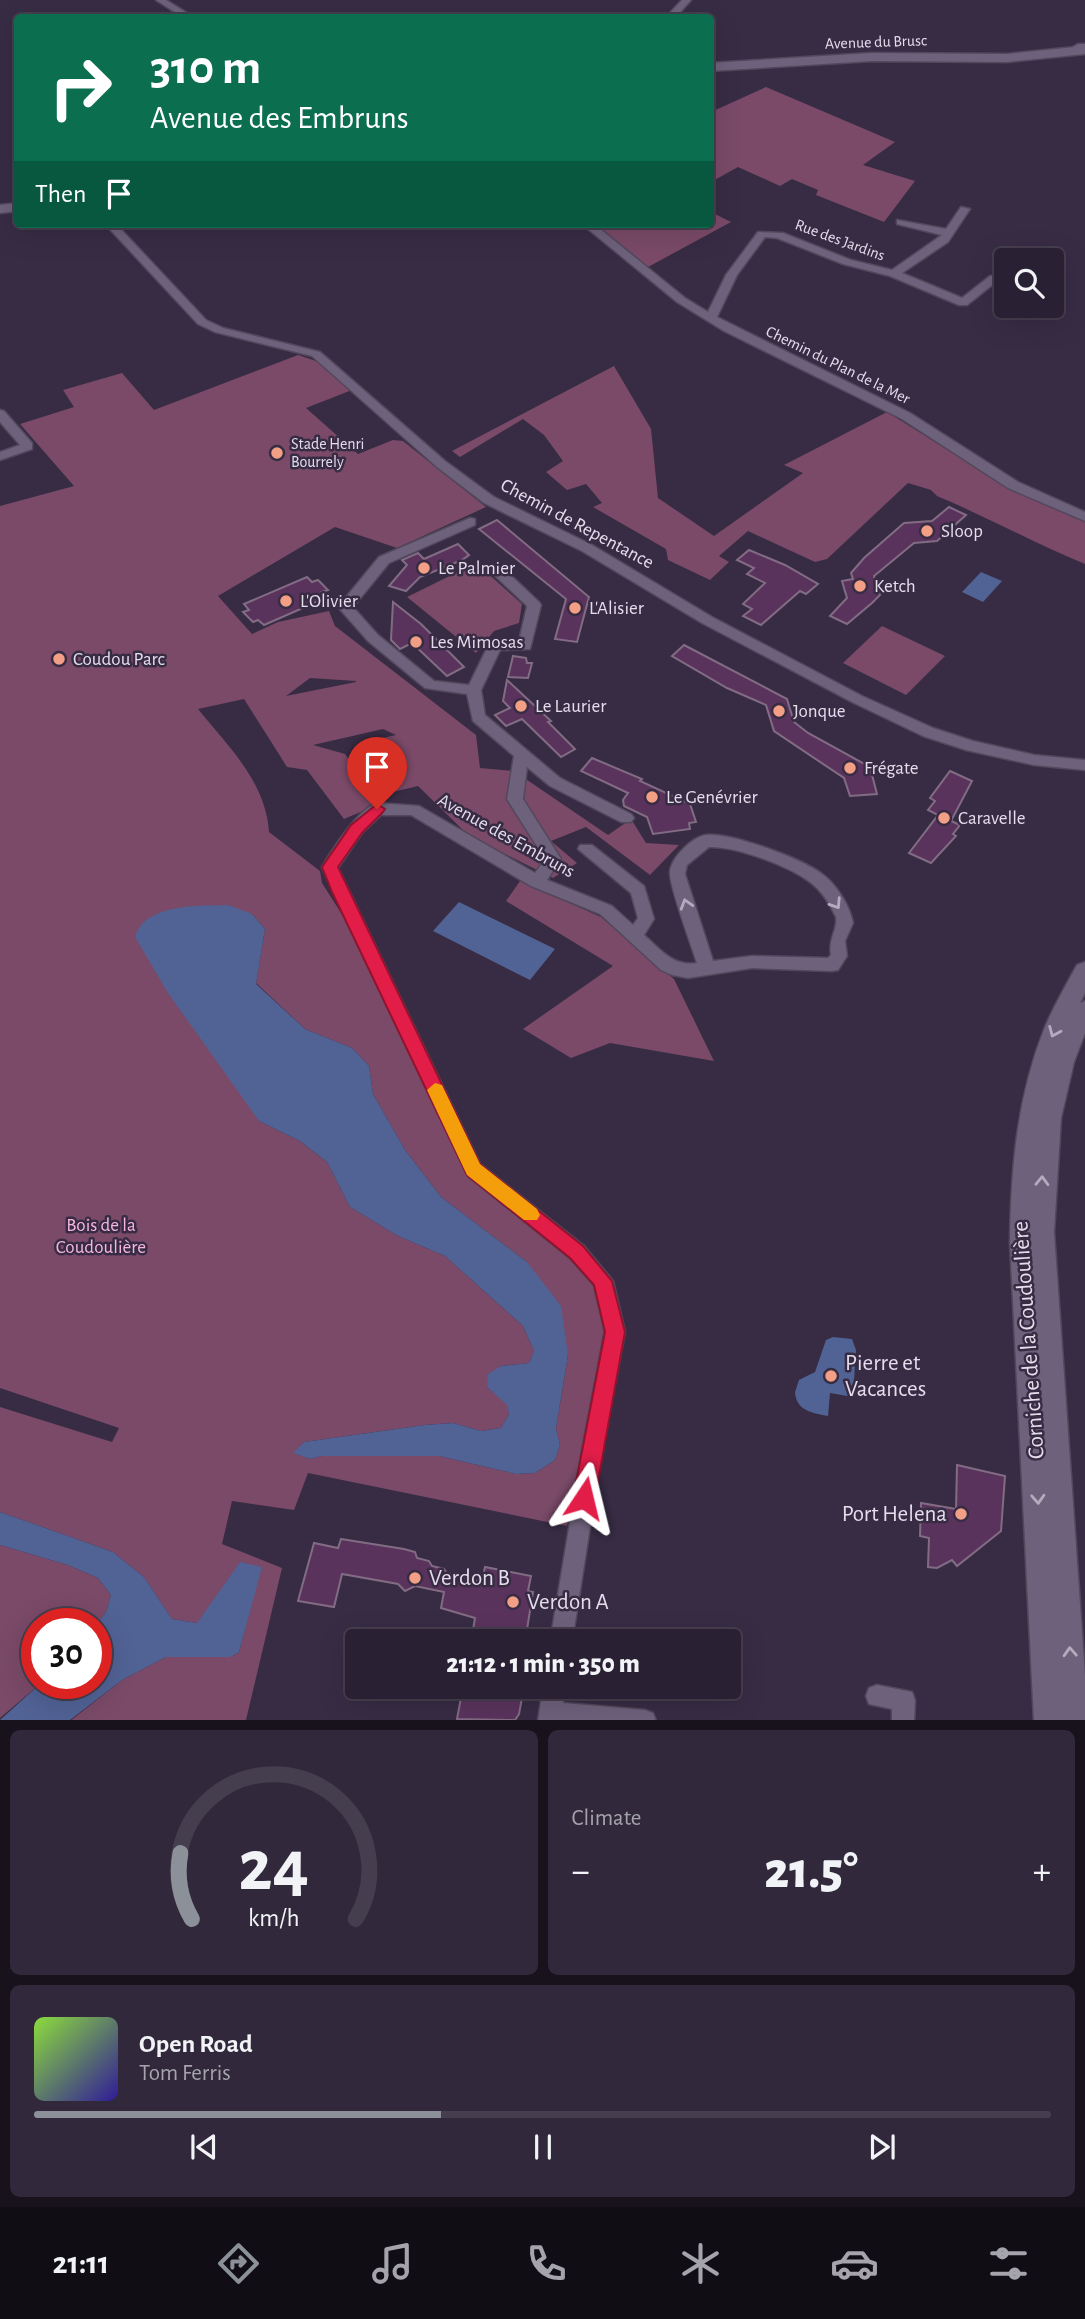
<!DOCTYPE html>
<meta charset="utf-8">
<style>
body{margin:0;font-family:"Alegreya Sans",sans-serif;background:#31293b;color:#f1f3f6;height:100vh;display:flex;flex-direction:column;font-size:26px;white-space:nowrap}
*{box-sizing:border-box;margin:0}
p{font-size:23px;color:#a5a3ac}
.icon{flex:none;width:38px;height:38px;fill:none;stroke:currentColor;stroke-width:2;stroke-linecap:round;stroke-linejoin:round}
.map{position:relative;height:1720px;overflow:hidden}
.panel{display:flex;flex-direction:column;gap:10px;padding:10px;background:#17121c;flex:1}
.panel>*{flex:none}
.hud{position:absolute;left:14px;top:14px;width:700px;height:214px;border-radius:7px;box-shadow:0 7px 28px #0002,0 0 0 2px #453e4e;background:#0b6e4f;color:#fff;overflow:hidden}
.buttons{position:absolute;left:994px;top:248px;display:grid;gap:14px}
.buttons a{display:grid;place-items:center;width:70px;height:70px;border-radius:7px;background:#292133;box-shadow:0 7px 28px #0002,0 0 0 2px #453e4e;font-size:35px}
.speed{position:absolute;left:21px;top:1608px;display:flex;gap:14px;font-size:35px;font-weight:700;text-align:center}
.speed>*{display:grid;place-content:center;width:91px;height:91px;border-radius:50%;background:#292133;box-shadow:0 7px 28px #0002,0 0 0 2px #453e4e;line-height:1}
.speed .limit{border:10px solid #d22;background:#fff;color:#111}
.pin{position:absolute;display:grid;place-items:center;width:60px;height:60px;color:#fff;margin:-72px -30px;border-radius:50% 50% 50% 0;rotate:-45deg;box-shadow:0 0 7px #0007}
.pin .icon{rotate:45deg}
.me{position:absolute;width:77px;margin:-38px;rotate:10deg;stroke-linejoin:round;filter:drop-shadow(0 0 5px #0008)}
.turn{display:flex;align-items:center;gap:24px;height:147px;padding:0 21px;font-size:32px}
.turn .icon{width:91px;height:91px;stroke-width:2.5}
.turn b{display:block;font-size:49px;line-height:60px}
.then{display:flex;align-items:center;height:66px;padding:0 21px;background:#0003;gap:14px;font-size:26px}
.big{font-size:52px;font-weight:800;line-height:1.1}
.panel .tile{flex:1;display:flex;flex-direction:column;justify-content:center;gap:10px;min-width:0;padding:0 24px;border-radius:10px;background:#31293b}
.panel .dial{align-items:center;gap:0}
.dial svg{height:182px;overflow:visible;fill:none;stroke:#453e4e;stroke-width:7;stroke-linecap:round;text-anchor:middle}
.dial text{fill:#f1f3f6;stroke:none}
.song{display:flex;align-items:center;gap:21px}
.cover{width:84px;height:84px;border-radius:10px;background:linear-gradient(135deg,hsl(90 70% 55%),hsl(250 70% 35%))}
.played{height:7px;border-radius:4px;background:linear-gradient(90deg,#8c9099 40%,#453e4e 40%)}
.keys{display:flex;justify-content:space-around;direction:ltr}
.heat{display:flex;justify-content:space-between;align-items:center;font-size:38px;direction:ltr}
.panel .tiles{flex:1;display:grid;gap:10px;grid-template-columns:1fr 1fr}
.tile:last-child{grid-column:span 2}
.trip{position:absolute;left:345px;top:1629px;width:396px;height:70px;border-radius:7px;background:#292133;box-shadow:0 7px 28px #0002,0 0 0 2px #453e4e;font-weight:800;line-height:70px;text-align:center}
.menu{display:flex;height:112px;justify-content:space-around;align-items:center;background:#100d14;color:#a5a3ac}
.menu .icon{width:49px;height:49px}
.menu .selected{color:#8c9099}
.menu b{font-size:32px;color:#f1f3f6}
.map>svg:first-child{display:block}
.green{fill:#7a4a68;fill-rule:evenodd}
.water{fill:#516295}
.building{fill:#5a335d;stroke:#826c83;stroke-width:2}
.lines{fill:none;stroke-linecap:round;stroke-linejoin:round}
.minor-casing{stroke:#52485c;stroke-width:3}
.tertiary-casing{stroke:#52485c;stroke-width:3}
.secondary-casing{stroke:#52485c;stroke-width:3}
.minor{fill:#6e617c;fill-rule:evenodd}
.tertiary{fill:#6e617c;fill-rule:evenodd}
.secondary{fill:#6e617c;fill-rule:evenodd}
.oneway{stroke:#b5abbf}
.route{fill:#e11d48;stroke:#92132f;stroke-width:2}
.slow{fill:#f59e0b}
.poi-dot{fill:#f39f85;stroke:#372c44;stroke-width:2.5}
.labels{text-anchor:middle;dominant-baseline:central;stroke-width:5;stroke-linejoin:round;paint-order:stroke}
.far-street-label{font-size:16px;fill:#e4ddec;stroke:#372c44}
.far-poi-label{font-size:16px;fill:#e4ddec;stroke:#372c44;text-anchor:start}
.street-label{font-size:19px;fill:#e4ddec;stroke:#372c44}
.poi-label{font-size:19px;fill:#e4ddec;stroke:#372c44;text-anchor:start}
.park-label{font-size:19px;fill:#f8b6de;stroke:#372c44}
.near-street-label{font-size:23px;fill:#e4ddec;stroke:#372c44}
.near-poi-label{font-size:23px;fill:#e4ddec;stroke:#372c44;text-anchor:start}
</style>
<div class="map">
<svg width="1085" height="1721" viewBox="0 0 1085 1721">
<rect width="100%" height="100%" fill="#372c44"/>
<g class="green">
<path d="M766,87L895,142L863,165L915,181L884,222L816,195L818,190L792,179L780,186L738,167L711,182V112Z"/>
<path d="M711,212L731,222L648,267L595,224H710Z"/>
<path d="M298,355L319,362L352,390L306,408L358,454L393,440L403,441L486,507L397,548L335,527L218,596L252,634L278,622L329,611L335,626L476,735L480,768L514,771L608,835L631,819L646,843L679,845L650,875L586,827L551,841L577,863L553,878L469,836L418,786L380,795L360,743L396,735L383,729L313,745L345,754L384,802L344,819L307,770L287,767L244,699L198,709C228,746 266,782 269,832L320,871L322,883L355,935L461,1152L567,1251L594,1284L604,1329L567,1526L308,1473L294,1510L232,1501L222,1544L282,1568L246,1720L70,1721L122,1680L166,1657H231L239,1652L261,1567L197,1623L172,1619L144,1577L113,1552L0,1512V1407L112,1442L119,1428L0,1388V506L74,486L20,424L74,407L63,390L122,373L154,410ZM310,678L356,681V682L286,696ZM252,914L265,929L256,983L305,1029L352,1048L369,1066L373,1094L405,1150L441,1197L527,1262L568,1355L556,1428L560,1445L555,1460L535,1473L516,1474L439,1456H322L310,1459L294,1453L304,1442L425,1425L453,1423L481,1431L501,1428L509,1414L508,1405L487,1387L501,1366L529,1363L534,1351L523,1326L445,1256L398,1236L350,1207L327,1162L300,1141L259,1121Z"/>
<path d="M614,366L651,429L658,498L714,536L803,473L784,465L887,412L1004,485L1085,520V564C1034,543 987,517 937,496L931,490L908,483L827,559L815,562L748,531L719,556L729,562L710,580L668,560L666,549L593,507L602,503L586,484L567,490L546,472L563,461L544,435L523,419L460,457L452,451Z"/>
<path d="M476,563L522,604L519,623L494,631L476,653L407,597Z"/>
<path d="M882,626L945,656L906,695L843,663Z"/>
<path d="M520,881L601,917L674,979L714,1061L610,1043L571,1058L523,1029L613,966L506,901Z"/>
<path d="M0,1545L68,1565L98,1578L111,1595L106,1612L96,1625L37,1624V1684H40L0,1718Z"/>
</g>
<g class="water">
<path d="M981,572L1002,581L983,602L962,592Z"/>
<path d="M459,902L555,949L530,980L433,931Z"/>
<path d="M228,905L252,914L265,929L256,984L305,1029L352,1048L369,1066L373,1094L405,1150L441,1197L527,1262L561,1306L568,1355L556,1428L560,1445L555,1460L535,1473L516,1474L439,1456H322L310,1459L293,1453L304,1442L425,1425L453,1423L481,1431L501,1428L509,1414L507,1405L487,1387L488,1374L501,1366L529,1363L534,1351L523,1326L445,1256L398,1236L350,1207L327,1162L300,1141L259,1121L168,993L135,937C145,903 199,906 228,905Z"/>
<path d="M833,1337L852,1339L856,1350L853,1397L830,1393L828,1416C813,1413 796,1411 795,1392L799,1380L815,1372L826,1340Z"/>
<path d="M0,1512L113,1552L144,1577L172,1619L197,1623L240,1562L262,1567L239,1652L231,1657H166L122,1680L70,1720H0L40,1684H96V1625L106,1612L111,1595L98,1578L68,1565L0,1545Z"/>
</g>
<g class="building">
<path d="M949,507L966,515L937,541L914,543L874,576L880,595L872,603L847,624L830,616L847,598L842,581L853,579L851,573L864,558L904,523L932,521Z"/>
<path d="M497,520L589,597L577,642L555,639L566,599L479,529Z"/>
<path d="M458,544L469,555L462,560L420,577L406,591L389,586L407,565L402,560L418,553L424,559Z"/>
<path d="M749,550L785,565L818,584L806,594L800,591L761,625L743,616L752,609L743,604L765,583L747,574L754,568L737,560Z"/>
<path d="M307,577L312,582L318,580L328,590L322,592L328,597L264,625L258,620L253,622L243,612L249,610L244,604Z"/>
<path d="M393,602L421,624L464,667L447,676L412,643L400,649L391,640Z"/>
<path d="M684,645L787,699L794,722L808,733L870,767L877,794L850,796L844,778L774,731L766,705L727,688L672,656Z"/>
<path d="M513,656L526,658L527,663H532L528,678L508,677Z"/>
<path d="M507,680L551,721L548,722L575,749L561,757L522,719L506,726L495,715L510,708L503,701Z"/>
<path d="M592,758L642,779L640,781L690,804L696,822L689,823L690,829L653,834L647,817L624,806L623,800L628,793L581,771Z"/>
<path d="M950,771L972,781L951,821L960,825L953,834L956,836L931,863L909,853L938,815L928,810L935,801L930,798Z"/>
<path d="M957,1465L1005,1476L1001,1531L957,1566L952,1560L937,1568L928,1567L929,1538L920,1536L921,1503L956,1509Z"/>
<path d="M341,1539L404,1549L415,1552L417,1558L429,1561L432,1566L444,1569L447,1573L482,1582L485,1567L531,1576L528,1591L533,1592L525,1642H471L475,1618L441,1608L444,1592L415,1586L405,1591L398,1584L342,1574L334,1607L298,1601L314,1543L338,1548Z"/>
<path d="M463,1687H524L519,1714L515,1720L457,1719Z"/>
</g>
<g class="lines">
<g class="minor-casing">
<g id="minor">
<path d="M156,0H166L195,18H184Z"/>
<path d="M682,0H691L675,18H665Z"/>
<path d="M1078,44H1085V50L1075,49L1073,47Z"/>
<path d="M961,207L970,209L948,242L902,273L962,298L990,276H1006V282H996L967,305H959L890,276L843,264L777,238L765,237L737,275L717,317L910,413L1018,482L1085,512V521L1008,488L902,419L724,331L677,302L582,224H594L685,298L708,312L726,275L758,232L783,233L851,260L892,270L942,235L897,224V220L946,229Z"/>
<path d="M105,224H116L206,320L223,328L320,352L445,461L494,497L592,545L712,617L862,696L933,728L973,741L1034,755L1085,760V770L1034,765L966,750L923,736L852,702L702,623L582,551L484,503L437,467L312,356L215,332L198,324Z"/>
<path d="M1052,303L1056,306L1043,318H1035V314L1043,306H1052Z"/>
<path d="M0,410L4,411L32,443V449L0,460V452L20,445L0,422Z"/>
<path d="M470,518L475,519V525L389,563L353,607L378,635L434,681L469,685L490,642L519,641L527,606L491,572V566H501L539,602L541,605L530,649L500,650L481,690L485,715L560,778L631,814L634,818L631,822H621L550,786L527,767L523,799L561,859L547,880L612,906L633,925L638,918L631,893L578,849L580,845H592L644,886L654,919L644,935C660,949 673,967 697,963C692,947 668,883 670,871C672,857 692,837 706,835C730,832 803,859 822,874C836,884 850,906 853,923L845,941L847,956L838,970L832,971L752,968L688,978L672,975L661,970L600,914L531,886L411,815H381L362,833L338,868L480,1164L584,1246L613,1281L625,1332L602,1450L572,1642H550L582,1450L605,1332L594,1285L570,1258L468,1176L322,867C332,850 358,809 377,803L419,806L535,873L545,859L507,799L514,756L473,721L467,694L425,688L368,641L338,607L379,557ZM709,847C736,846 789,866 810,882C822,891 830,904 836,917C838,930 828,938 831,955L828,958L752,956L713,961L685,874L687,865Z"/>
<path d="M877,1685L912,1692L915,1700L914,1721H892V1709L869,1704L866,1696L869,1688Z"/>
<path d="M543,1687H565L563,1703L645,1710L653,1713L656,1721H538Z"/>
</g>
</g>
<g class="tertiary-casing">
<g id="tertiary">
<path d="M1085,46V54L1007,62L872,61L710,71V63L872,53L1007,54Z"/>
<path d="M18,203V211L0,213V205Z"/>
</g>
</g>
<g class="secondary-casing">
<path id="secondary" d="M1085,962V993L1080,1003L1085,1001V1033L1074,1062L1061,1118L1054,1232L1085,1676V1721H1034L1010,1242C1011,1168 1017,1097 1045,1027C1054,1006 1066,985 1077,965Z"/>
</g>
<use href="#minor" class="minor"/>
<use href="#tertiary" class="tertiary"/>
<use href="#secondary" class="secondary"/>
</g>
<defs><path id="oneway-chevron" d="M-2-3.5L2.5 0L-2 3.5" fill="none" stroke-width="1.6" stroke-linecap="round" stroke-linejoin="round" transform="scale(1.75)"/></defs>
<g class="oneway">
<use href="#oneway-chevron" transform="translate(686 904) rotate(-107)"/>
<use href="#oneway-chevron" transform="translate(836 904) rotate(57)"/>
<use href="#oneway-chevron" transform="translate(1054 1032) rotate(113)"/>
<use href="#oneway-chevron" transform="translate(1042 1181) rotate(-88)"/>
<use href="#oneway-chevron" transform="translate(1038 1499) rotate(87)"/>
<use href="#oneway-chevron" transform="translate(1070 1652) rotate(-93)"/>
</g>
<path class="route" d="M377,804L385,809L382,813L362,833L338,867L480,1164L583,1246L612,1281L625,1332L595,1498L591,1505L584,1508L577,1505L573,1498L605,1332L594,1285L570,1258L467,1175L332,892L322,867L351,825Z"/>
<path class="slow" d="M435,1083L442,1085L480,1164L537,1209L540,1215L537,1220H524L467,1175L427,1090Z"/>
<g class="poi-dot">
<circle cx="277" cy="453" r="7"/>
<circle cx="927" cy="531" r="7"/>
<circle cx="424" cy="568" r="7"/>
<circle cx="860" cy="586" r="7"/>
<circle cx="286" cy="601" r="7"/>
<circle cx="575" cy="608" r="7"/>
<circle cx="416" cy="642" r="7"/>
<circle cx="59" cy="659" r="7"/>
<circle cx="521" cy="706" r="7"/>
<circle cx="779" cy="711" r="7"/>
<circle cx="850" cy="768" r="7"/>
<circle cx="652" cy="797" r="7"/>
<circle cx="944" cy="818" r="7"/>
<circle cx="831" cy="1376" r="7"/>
<circle cx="961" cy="1514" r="7"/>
<circle cx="415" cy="1578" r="7"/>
<circle cx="513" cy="1602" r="7"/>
</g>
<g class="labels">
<g class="far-street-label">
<text transform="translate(876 42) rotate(-2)">Avenue du Brusc</text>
<text transform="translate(840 240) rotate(20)">Rue des Jardins</text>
<text transform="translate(838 365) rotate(26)">Chemin du Plan de la Mer</text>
</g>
<g class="far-poi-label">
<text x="291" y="444">Stade Henri<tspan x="291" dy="18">Bourrely</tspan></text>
</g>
<g class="street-label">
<text transform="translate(577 524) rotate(28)">Chemin de Repentance</text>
<text transform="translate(506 836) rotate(29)">Avenue des Embruns</text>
</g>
<g class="poi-label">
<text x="941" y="531">Sloop</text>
<text x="438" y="568">Le Palmier</text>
<text x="874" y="586">Ketch</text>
<text x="300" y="601">L'Olivier</text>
<text x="589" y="608">L'Alisier</text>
<text x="430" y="642">Les Mimosas</text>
<text x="73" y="659">Coudou Parc</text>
<text x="535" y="706">Le Laurier</text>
<text x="793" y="711">Jonque</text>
<text x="864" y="768">Frégate</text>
<text x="666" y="797">Le Genévrier</text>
<text x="958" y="818">Caravelle</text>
</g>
<g class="park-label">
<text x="101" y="1225">Bois de la<tspan x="101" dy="22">Coudoulière</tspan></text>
</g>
<g class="near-street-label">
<text transform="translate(1029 1340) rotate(-94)">Corniche de la Coudoulière</text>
</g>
<g class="near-poi-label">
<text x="845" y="1363">Pierre et<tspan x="845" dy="26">Vacances</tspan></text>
<text x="947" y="1514" text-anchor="end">Port Helena</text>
<text x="429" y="1578">Verdon B</text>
<text x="527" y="1602">Verdon A</text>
</g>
</g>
</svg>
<div class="buttons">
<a><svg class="icon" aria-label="search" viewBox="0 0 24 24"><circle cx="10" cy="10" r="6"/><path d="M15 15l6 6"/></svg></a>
</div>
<div class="speed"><div class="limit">30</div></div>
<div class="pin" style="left:377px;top:809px;background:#d93025"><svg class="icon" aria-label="arrive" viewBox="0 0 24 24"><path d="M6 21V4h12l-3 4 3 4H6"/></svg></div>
<svg class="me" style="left:584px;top:1498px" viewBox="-20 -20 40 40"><path d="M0-17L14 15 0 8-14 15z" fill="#e11d48" stroke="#fff" stroke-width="4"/></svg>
<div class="trip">21:12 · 1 min · 350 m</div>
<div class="hud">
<div class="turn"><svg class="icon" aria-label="right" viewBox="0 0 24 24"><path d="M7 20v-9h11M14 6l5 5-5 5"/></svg><div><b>310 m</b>Avenue des Embruns</div></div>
<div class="then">Then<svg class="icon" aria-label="arrive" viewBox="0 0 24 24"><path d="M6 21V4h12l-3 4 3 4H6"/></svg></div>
</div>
</div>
<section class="panel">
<div class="tiles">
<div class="tile dial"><svg viewBox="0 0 100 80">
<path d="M14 69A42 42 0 1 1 86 69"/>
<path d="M14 69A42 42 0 0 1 9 40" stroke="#8c9099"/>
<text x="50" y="56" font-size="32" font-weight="700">24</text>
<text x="50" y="72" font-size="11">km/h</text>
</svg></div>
<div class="tile"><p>Climate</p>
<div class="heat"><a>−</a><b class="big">21.5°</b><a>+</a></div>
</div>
<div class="tile">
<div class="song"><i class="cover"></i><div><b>Open Road</b><p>Tom Ferris</p></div></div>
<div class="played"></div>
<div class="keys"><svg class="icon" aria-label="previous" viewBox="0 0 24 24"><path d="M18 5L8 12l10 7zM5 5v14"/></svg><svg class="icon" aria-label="pause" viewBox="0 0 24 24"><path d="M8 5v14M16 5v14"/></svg><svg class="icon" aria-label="next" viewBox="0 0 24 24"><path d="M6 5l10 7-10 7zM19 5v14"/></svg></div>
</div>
</div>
</section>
<nav class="menu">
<b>21:11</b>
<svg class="icon selected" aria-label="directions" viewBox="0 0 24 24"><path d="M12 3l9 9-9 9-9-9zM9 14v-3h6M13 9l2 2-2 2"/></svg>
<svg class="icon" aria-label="music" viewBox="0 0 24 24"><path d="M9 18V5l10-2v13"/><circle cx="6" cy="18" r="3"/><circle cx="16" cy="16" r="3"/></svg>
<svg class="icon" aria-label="phone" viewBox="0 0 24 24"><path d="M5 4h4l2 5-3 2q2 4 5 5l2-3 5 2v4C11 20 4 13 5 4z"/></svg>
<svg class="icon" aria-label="climate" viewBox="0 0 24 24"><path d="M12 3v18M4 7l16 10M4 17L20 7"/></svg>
<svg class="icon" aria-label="car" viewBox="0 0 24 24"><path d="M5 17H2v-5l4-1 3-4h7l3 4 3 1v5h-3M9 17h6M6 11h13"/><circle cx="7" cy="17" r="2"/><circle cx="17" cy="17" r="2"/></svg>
<svg class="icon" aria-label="filters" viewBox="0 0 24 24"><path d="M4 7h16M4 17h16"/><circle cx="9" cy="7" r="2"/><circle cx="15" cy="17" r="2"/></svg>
</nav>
